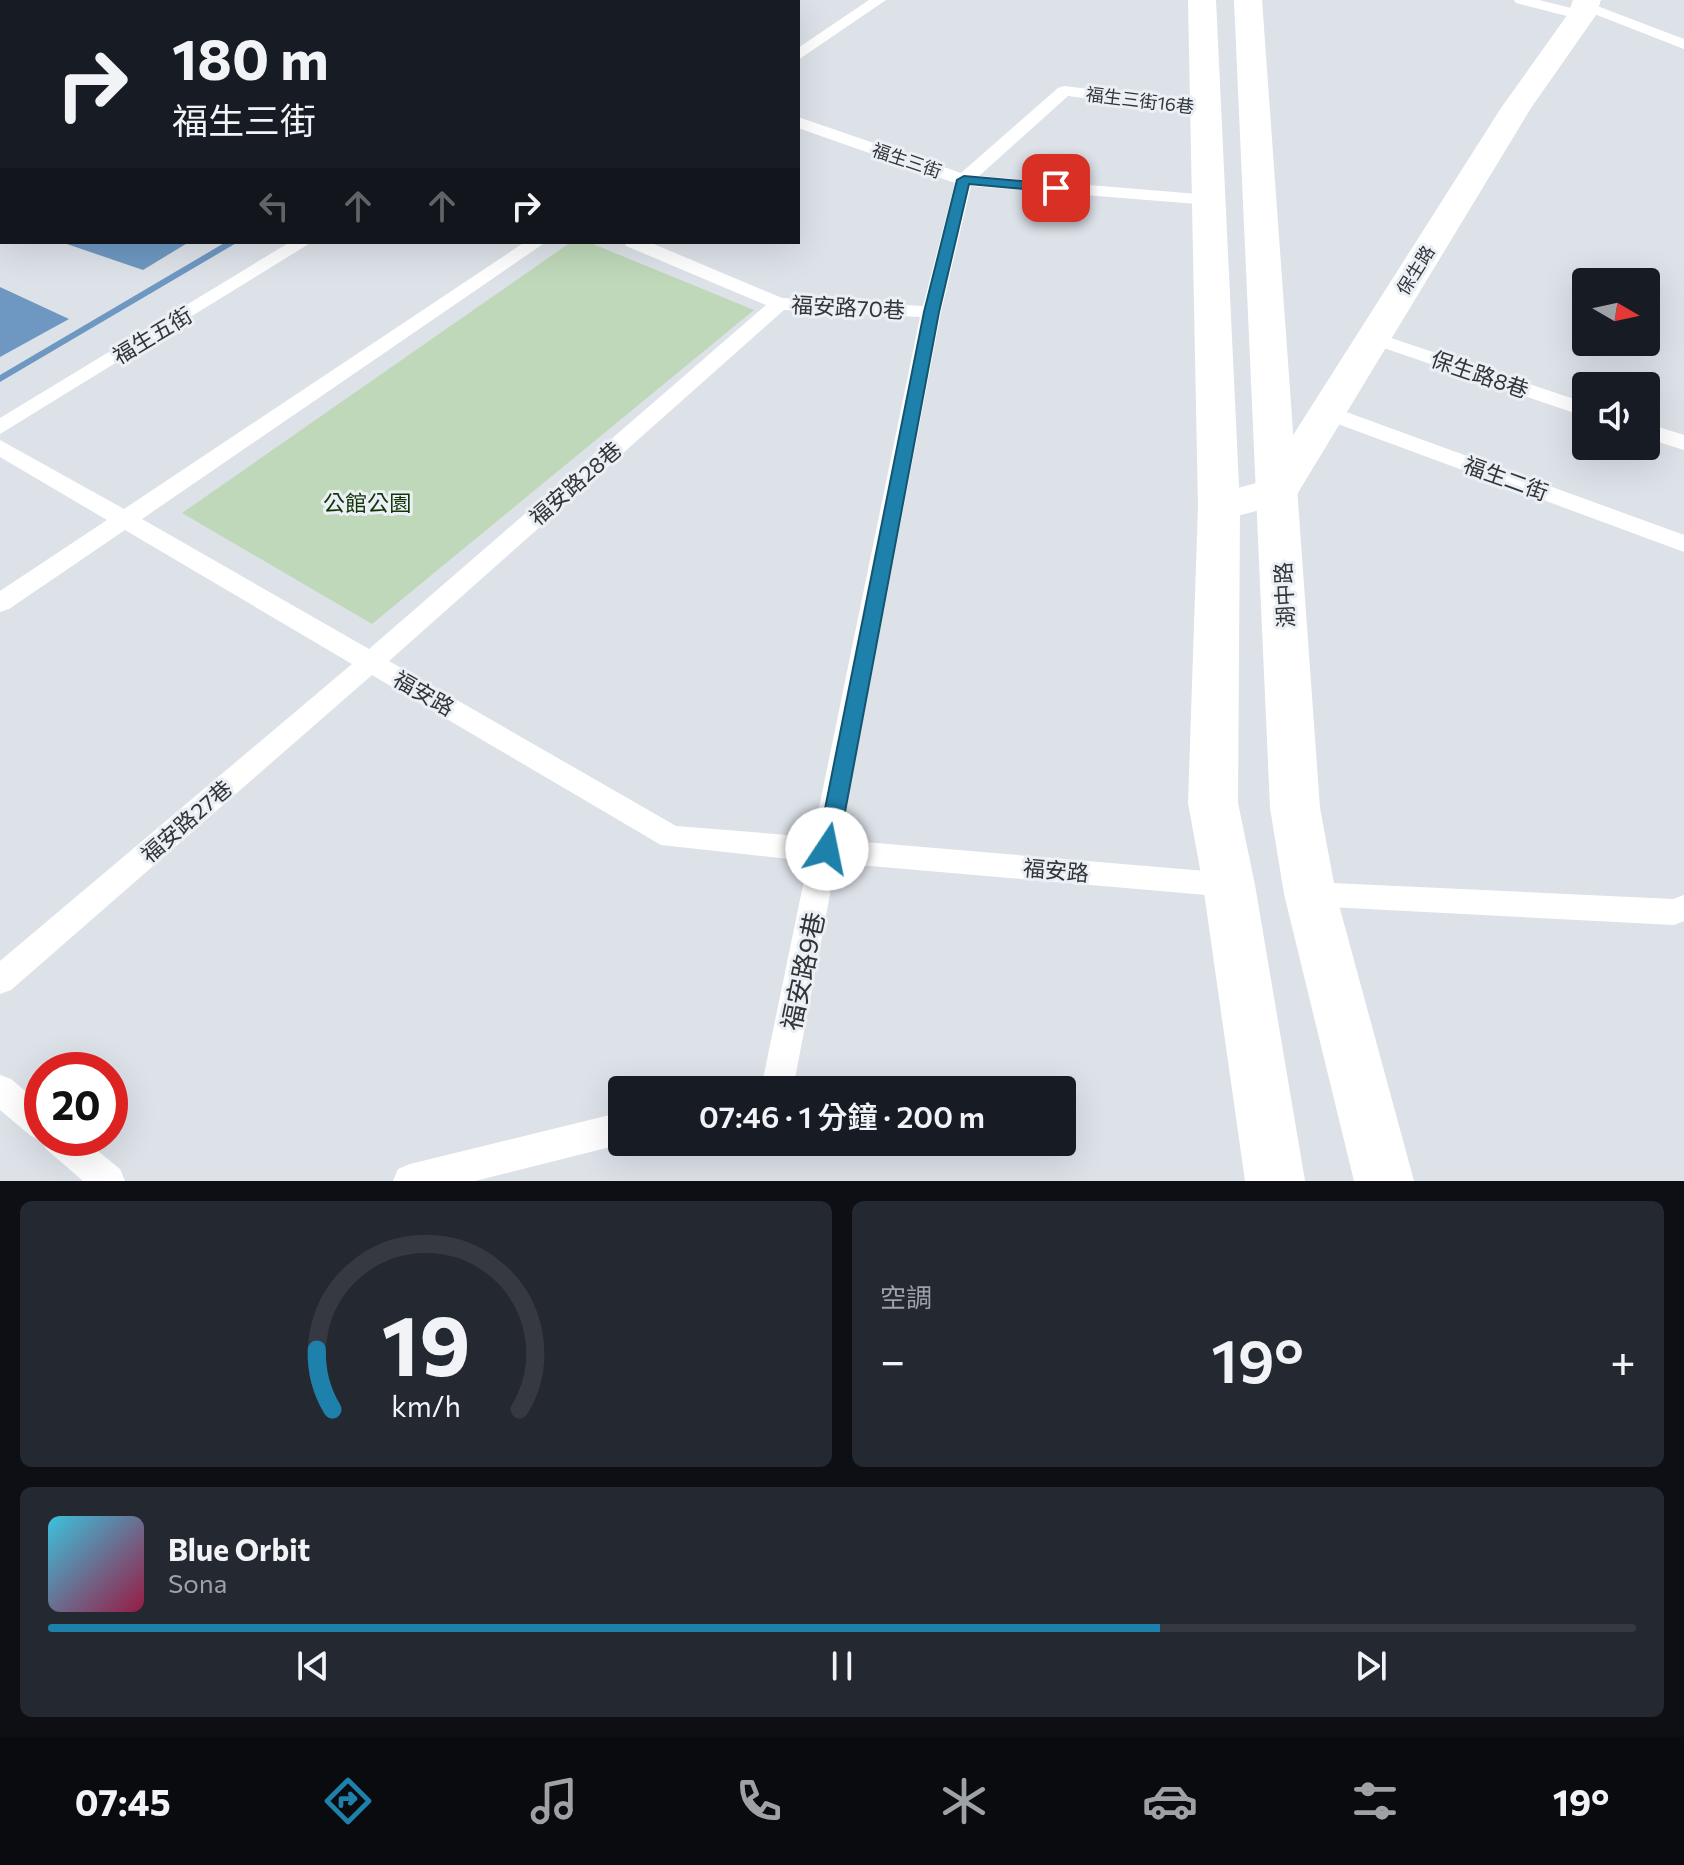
<!DOCTYPE html>
<html lang="zh-TW">
<meta charset="utf-8">
<style>
body{margin:0;font-family:Commissioner,"Noto Sans TC",sans-serif;background:#242831;color:#f1f3f6;height:100vh;display:flex;flex-direction:column;font-size:30px;white-space:nowrap}
*{box-sizing:border-box;margin:0}
p{font-size:26px;color:#9ea1a6}
.icon{flex:none;width:44px;height:44px;fill:none;stroke:currentColor;stroke-width:2;stroke-linecap:round;stroke-linejoin:round}
.map{position:relative;height:1181px;overflow:hidden}
.sheet{display:flex;flex-direction:column;gap:20px;padding:20px;background:#0d0f14;flex:1}
.sheet>*{flex:none}
.guide{position:absolute;left:0px;top:0px;width:800px;height:244px;box-shadow:0 8px 32px #0002;background:#171b24;color:#f1f3f6;overflow:hidden}
.needle{width:52px;rotate:99deg}
.fabs{position:absolute;left:1572px;top:268px;display:grid;gap:16px}
.fabs a{display:grid;place-items:center;width:88px;height:88px;border-radius:8px;background:#171b24;box-shadow:0 8px 32px #0002;font-size:40px}
.speed{position:absolute;left:24px;top:1052px;display:flex;gap:16px;font-size:40px;font-weight:700;text-align:center}
.speed>*{display:grid;place-content:center;width:104px;height:104px;border-radius:50%;background:#171b24;box-shadow:0 8px 32px #0002;line-height:1}
.speed .limit{border:12px solid #d22;background:#fff;color:#111}
.pin{position:absolute;display:grid;place-items:center;width:68px;height:68px;color:#fff;margin:-34px;border-radius:16px;box-shadow:0 4px 12px #0006}
.me{position:absolute;width:88px;margin:-44px;rotate:11deg;stroke-linejoin:round;filter:drop-shadow(0 0 6px #0008)}
.turn{display:flex;align-items:center;gap:28px;height:168px;padding:0 40px;font-size:36px}
.turn .icon{width:104px;height:104px;stroke-width:2.5}
.turn b{display:block;font-size:56px;line-height:68px}
.lanes{display:flex;align-items:center;height:76px;padding:0 40px;background:#0003;justify-content:center;gap:40px;direction:ltr}
.lanes .off{opacity:.35}
.big{font-size:60px;font-weight:600;line-height:1.1}
.sheet .widget{flex:1;display:flex;flex-direction:column;justify-content:center;gap:12px;min-width:0;padding:0 28px;border-radius:12px;background:#242831}
.sheet .dial{align-items:center;gap:0}
.dial svg{height:208px;overflow:visible;fill:none;stroke:#363941;stroke-width:7;stroke-linecap:round;text-anchor:middle}
.dial text{fill:#f1f3f6;stroke:none}
.song{display:flex;align-items:center;gap:24px}
.cover{width:96px;height:96px;border-radius:12px;background:linear-gradient(135deg,hsl(190 70% 55%),hsl(340 70% 35%))}
.played{height:8px;border-radius:4px;background:linear-gradient(90deg,#1e81ac 70%,#363941 70%)}
.keys{display:flex;justify-content:space-around;direction:ltr}
.heat{display:flex;justify-content:space-between;align-items:center;font-size:44px;direction:ltr}
.sheet .tiles{flex:1;display:grid;gap:20px;grid-template-columns:1fr 1fr}
.widget:last-child{grid-column:span 2}
.trip{position:absolute;left:608px;top:1076px;width:468px;height:80px;border-radius:8px;background:#171b24;box-shadow:0 8px 32px #0002;font-weight:600;line-height:80px;text-align:center}
.tab-bar{display:flex;height:128px;justify-content:space-around;align-items:center;background:#090b0e;color:#9ea1a6}
.tab-bar .icon{width:56px;height:56px}
.tab-bar .on{color:#1e81ac}
.tab-bar b{font-size:36px;color:#f1f3f6}
.map>svg:first-child{display:block}
.green{fill:#bfd8b9}
.water{fill:#6e98c2}
.lines{fill:none;stroke-linecap:round;stroke-linejoin:round}
.stream{fill:#6e98c2;fill-rule:evenodd}
.lane{fill:#fff;fill-rule:evenodd}
.street{fill:#fff;fill-rule:evenodd}
.secondary{fill:#fff;fill-rule:evenodd}
.route{fill:#1e81ac;stroke:#145470;stroke-width:2}
.labels{text-anchor:middle;dominant-baseline:central;stroke-width:6;stroke-linejoin:round;paint-order:stroke}
.far-street-label{font-size:18px;fill:#333538;stroke:#ebeff6}
.street-label{font-size:22px;fill:#333538;stroke:#ebeff6}
.park-label{font-size:22px;fill:#113504;stroke:#ebeff6}
.near-street-label{font-size:26px;fill:#333538;stroke:#ebeff6}
</style>
<div class="map">
<svg width="1684" height="1181" viewBox="0 0 1684 1181">
<rect width="100%" height="100%" fill="#dde2e9"/>
<path class="green" d="M571,242H588L754,310L372,624L182,513Z"/>
<g class="water">
<path d="M61,242H189L143,270Z"/>
<path d="M0,287L69,319L0,357Z"/>
</g>
<g class="lines">
<g class="stream">
<path d="M638,0H649L647,2H637Z"/>
<path d="M226,242H238L0,382V375Z"/>
</g>
<g class="lane">
<path d="M869,0H886L798,60V48Z"/>
<path d="M1514,0H1539L1587,12L1590,15L1582,20L1516,3Z"/>
<path d="M1584,1L1684,39V49L1579,8L1577,5Z"/>
<path d="M1064,86L1206,103L1214,108L1206,113L1068,96L979,176L1210,195L1219,200L1210,205L971,186L941,312L840,840L1229,873L1239,876L1243,885L1239,894L1229,897L836,863L793,1089L757,1090L763,1079L808,861L661,845L372,675L11,990L0,994V961L352,664L125,530L9,609L0,612V591L107,520L0,457V440L124,509L525,242H546L142,519L369,649L766,305L626,246L624,242H649L782,298L923,306L955,183L798,128V117L961,173L1058,88ZM784,310L920,317L813,837L676,826L389,661Z"/>
<path d="M290,242H312L0,434V418Z"/>
<path d="M1373,332L1586,403V417L1366,342L1363,338L1366,334Z"/>
<path d="M1327,405L1684,535V552L1319,417L1316,412L1319,407Z"/>
<path d="M1646,423L1684,435V450L1646,438Z"/>
<path d="M1310,882L1673,899L1684,895V921L1674,925L1310,906L1300,903L1296,894L1300,885Z"/>
<path d="M0,1075L11,1079L42,1105V1138H82L120,1169L125,1181H83L46,1149L42,1141L31,1136L0,1110Z"/>
<path d="M622,1112V1142H626L622,1144L475,1181H393L398,1169L410,1164Z"/>
</g>
<g class="street">
<path d="M89,0H119L87,2Z"/>
<path d="M1573,0H1601L1596,15L1531,108L1293,501L1219,521L1204,517L1198,507L1204,497L1264,481L1501,108L1568,14Z"/>
<path d="M2,44V62L0,63V45Z"/>
</g>
<g class="secondary">
<path d="M1188,0H1216L1240,507L1238,803L1255,885L1305,1181H1245L1203,885L1188,803L1198,507Z"/>
<path d="M1234,0H1262L1320,808L1336,894L1414,1181H1354L1284,894L1270,808Z"/>
</g>
</g>
<path class="route" d="M964,176L1056,184L1063,188L1056,192L969,184L939,312L838,849L835,855L827,858L820,855L817,849L924,312L957,180Z"/>
<g class="labels">
<g class="far-street-label">
<text transform="translate(1140 100) rotate(7)">福生三街16巷</text>
<text transform="translate(907 160) rotate(19)">福生三街</text>
<text transform="translate(1415 270) rotate(-58)">保生路</text>
</g>
<g class="street-label">
<text transform="translate(848 307) rotate(3)">福安路70巷</text>
<text transform="translate(152 335) rotate(-31)">福生五街</text>
<text transform="translate(1480 374) rotate(19)">保生路8巷</text>
<text transform="translate(1506 478) rotate(20)">福生二街</text>
<text transform="translate(575 483) rotate(-41)">福安路28巷</text>
<text transform="translate(1284 595) rotate(-93)">湖中路</text>
<text transform="translate(424 693) rotate(30)">福安路</text>
<text transform="translate(186 821) rotate(-41)">福安路27巷</text>
<text transform="translate(1056 870) rotate(5)">福安路</text>
</g>
<g class="park-label">
<text x="367" y="502">公館公園</text>
</g>
<g class="near-street-label">
<text transform="translate(802 971) rotate(-78)">福安路9巷</text>
</g>
</g>
</svg>
<div class="fabs">
<a><svg class="needle" viewBox="-14 -14 28 28"><path d="M0-13l5 13h-10z" fill="#e53935"/><path d="M0 13l5-13h-10z" fill="#9ea1a6"/></svg></a>
<a><svg class="icon" aria-label="sound" viewBox="0 0 24 24"><path d="M4 9h4l5-4v14l-5-4H4zM17 9q2 3 0 6"/></svg></a>
</div>
<div class="speed"><div class="limit">20</div></div>
<div class="pin" style="left:1056px;top:188px;background:#d93025"><svg class="icon" aria-label="arrive" viewBox="0 0 24 24"><path d="M6 21V4h12l-3 4 3 4H6"/></svg></div>
<svg class="me" style="left:827px;top:849px" viewBox="-20 -20 40 40"><circle r="19" fill="#fff"/><path d="M0-13L10 11 0 6-10 11z" fill="#1e81ac"/></svg>
<div class="trip">07:46 · 1 分鐘 · 200 m</div>
<div class="guide">
<div class="turn"><svg class="icon" aria-label="right" viewBox="0 0 24 24"><path d="M7 20v-9h11M14 6l5 5-5 5"/></svg><div><b>180 m</b>福生三街</div></div>
<div class="lanes"><svg class="icon off" aria-label="left" viewBox="0 0 24 24"><path d="M17 20v-9H6M10 6l-5 5 5 5"/></svg><svg class="icon off" aria-label="ahead" viewBox="0 0 24 24"><path d="M12 20V5M6 11l6-6 6 6"/></svg><svg class="icon off" aria-label="ahead" viewBox="0 0 24 24"><path d="M12 20V5M6 11l6-6 6 6"/></svg><svg class="icon" aria-label="right" viewBox="0 0 24 24"><path d="M7 20v-9h11M14 6l5 5-5 5"/></svg></div>
</div>
</div>
<section class="sheet">
<div class="tiles">
<div class="widget dial"><svg viewBox="0 0 100 80">
<path d="M14 69A42 42 0 1 1 86 69"/>
<path d="M14 69A42 42 0 0 1 8 46" stroke="#1e81ac"/>
<text x="50" y="56" font-size="32" font-weight="700">19</text>
<text x="50" y="72" font-size="11">km/h</text>
</svg></div>
<div class="widget"><p>空調</p>
<div class="heat"><a>−</a><b class="big">19°</b><a>+</a></div>
</div>
<div class="widget">
<div class="song"><i class="cover"></i><div><b>Blue Orbit</b><p>Sona</p></div></div>
<div class="played"></div>
<div class="keys"><svg class="icon" aria-label="previous" viewBox="0 0 24 24"><path d="M18 5L8 12l10 7zM5 5v14"/></svg><svg class="icon" aria-label="pause" viewBox="0 0 24 24"><path d="M8 5v14M16 5v14"/></svg><svg class="icon" aria-label="next" viewBox="0 0 24 24"><path d="M6 5l10 7-10 7zM19 5v14"/></svg></div>
</div>
</div>
</section>
<nav class="tab-bar">
<b>07:45</b>
<svg class="icon on" aria-label="directions" viewBox="0 0 24 24"><path d="M12 3l9 9-9 9-9-9zM9 14v-3h6M13 9l2 2-2 2"/></svg>
<svg class="icon" aria-label="music" viewBox="0 0 24 24"><path d="M9 18V5l10-2v13"/><circle cx="6" cy="18" r="3"/><circle cx="16" cy="16" r="3"/></svg>
<svg class="icon" aria-label="phone" viewBox="0 0 24 24"><path d="M5 4h4l2 5-3 2q2 4 5 5l2-3 5 2v4C11 20 4 13 5 4z"/></svg>
<svg class="icon" aria-label="climate" viewBox="0 0 24 24"><path d="M12 3v18M4 7l16 10M4 17L20 7"/></svg>
<svg class="icon" aria-label="car" viewBox="0 0 24 24"><path d="M5 17H2v-5l4-1 3-4h7l3 4 3 1v5h-3M9 17h6M6 11h13"/><circle cx="7" cy="17" r="2"/><circle cx="17" cy="17" r="2"/></svg>
<svg class="icon" aria-label="filters" viewBox="0 0 24 24"><path d="M4 7h16M4 17h16"/><circle cx="9" cy="7" r="2"/><circle cx="15" cy="17" r="2"/></svg>
<b>19°</b>
</nav>
